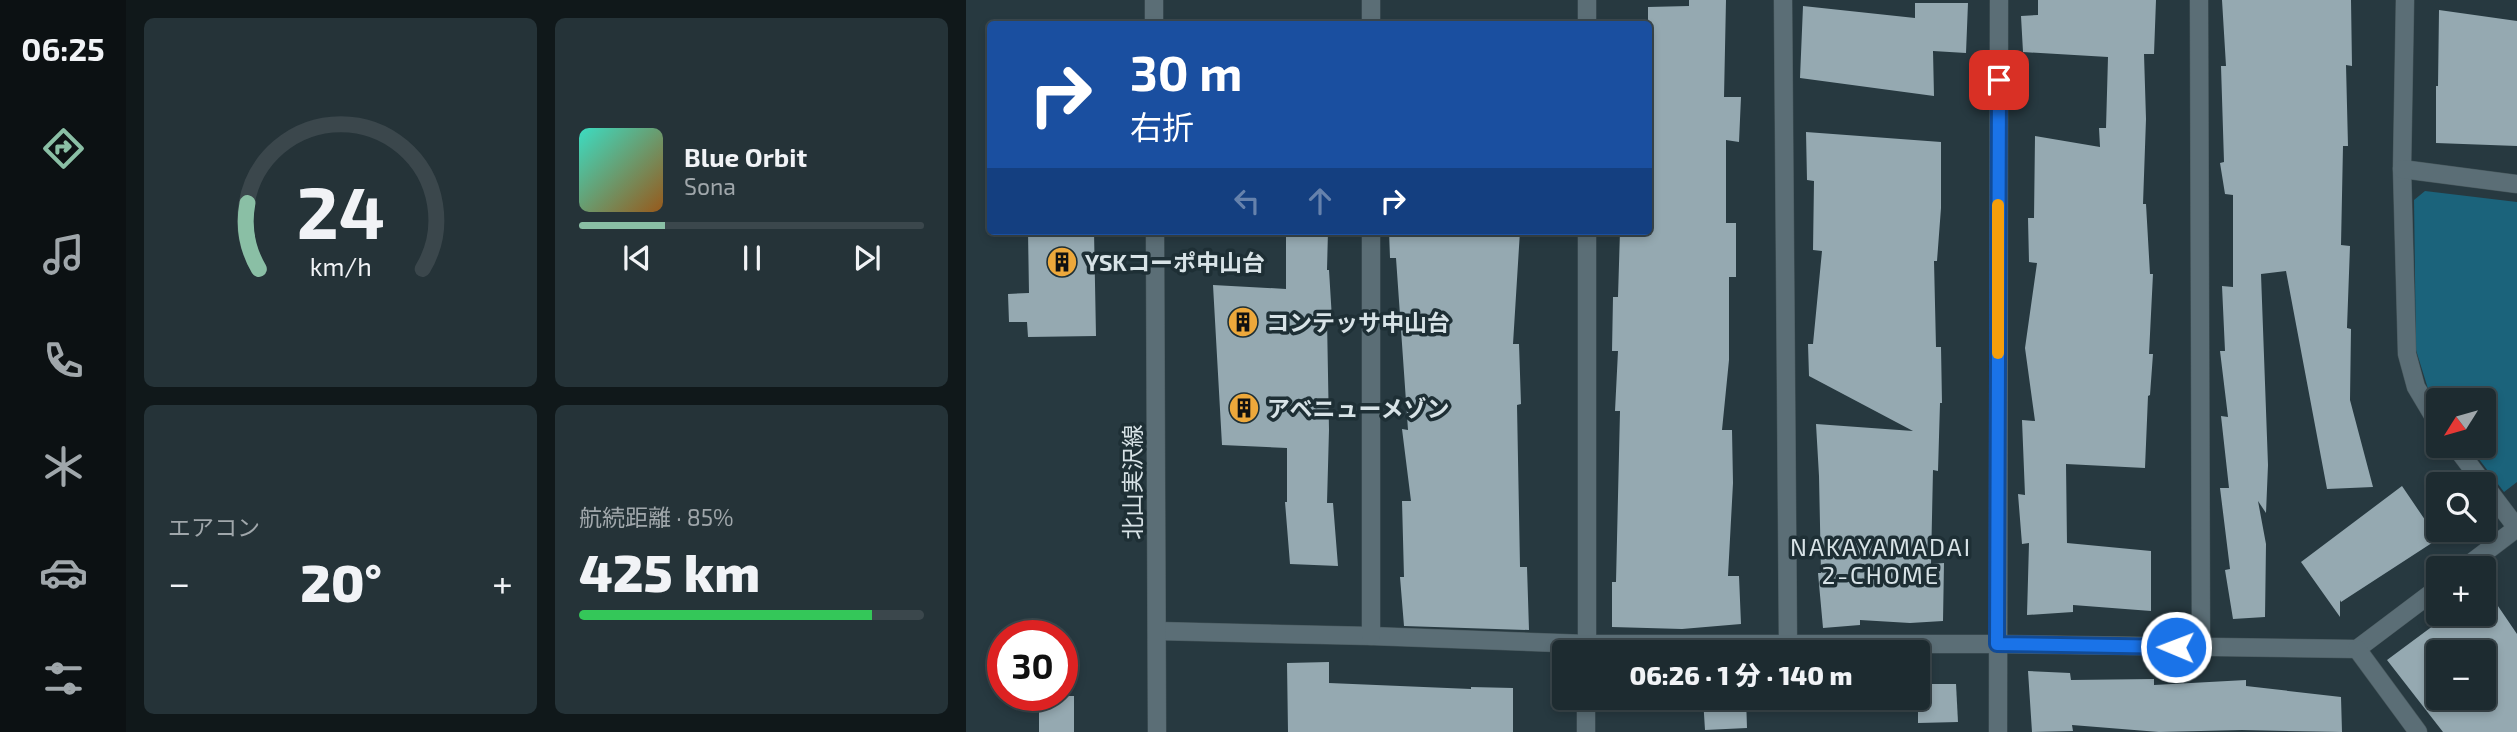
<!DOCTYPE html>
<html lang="ja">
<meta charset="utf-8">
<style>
body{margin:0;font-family:"Exo 2","Noto Sans JP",sans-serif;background:#253338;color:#f1f3f6;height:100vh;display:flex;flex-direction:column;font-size:26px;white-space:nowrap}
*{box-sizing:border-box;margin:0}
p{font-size:23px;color:#a0a7ab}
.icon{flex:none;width:38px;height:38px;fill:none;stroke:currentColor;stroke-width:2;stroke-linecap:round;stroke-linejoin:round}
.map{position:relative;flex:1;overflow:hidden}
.sheet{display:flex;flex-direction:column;gap:18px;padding:18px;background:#10181a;width:840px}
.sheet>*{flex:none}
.banner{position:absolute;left:21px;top:21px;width:665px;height:214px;border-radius:7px;box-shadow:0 4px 10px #0003,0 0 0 2px #3b474c;background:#1a4fa0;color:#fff;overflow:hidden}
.needle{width:46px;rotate:233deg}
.buttons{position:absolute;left:1460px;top:388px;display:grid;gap:14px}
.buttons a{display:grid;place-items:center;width:70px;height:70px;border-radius:7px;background:#1d2b30;box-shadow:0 4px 10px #0003,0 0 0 2px #3b474c;font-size:35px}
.speed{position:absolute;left:21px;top:620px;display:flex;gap:14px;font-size:35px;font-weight:700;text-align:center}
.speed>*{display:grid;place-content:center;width:91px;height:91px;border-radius:50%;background:#1d2b30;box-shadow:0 4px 10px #0003,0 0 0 2px #3b474c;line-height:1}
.speed .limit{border:10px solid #d22;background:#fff;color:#111}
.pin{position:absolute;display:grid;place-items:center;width:60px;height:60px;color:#fff;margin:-30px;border-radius:14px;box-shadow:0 4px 10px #0006}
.me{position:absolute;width:77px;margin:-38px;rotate:271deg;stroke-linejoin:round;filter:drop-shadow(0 0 5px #0008)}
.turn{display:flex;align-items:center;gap:24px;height:147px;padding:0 28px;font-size:32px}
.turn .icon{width:91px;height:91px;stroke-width:2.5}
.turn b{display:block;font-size:49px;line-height:60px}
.lanes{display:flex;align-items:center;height:66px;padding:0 28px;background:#0003;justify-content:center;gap:35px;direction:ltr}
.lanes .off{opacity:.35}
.big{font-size:52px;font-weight:800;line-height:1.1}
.sheet .card{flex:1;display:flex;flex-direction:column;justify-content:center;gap:10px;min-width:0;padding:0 24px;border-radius:10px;background:#253338}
.sheet .dial{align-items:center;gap:0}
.dial svg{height:182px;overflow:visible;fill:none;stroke:#3b474c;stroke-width:7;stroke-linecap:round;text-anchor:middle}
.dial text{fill:#f1f3f6;stroke:none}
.song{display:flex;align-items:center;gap:21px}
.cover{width:84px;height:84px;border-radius:10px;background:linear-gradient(135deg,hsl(170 70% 55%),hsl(30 70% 35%))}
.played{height:7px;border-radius:4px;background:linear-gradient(90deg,#8abfa5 25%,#3b474c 25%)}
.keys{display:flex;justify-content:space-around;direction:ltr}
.heat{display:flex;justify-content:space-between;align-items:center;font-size:38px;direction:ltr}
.charge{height:10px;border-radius:5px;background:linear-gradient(90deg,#34c759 85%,#3b474c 0)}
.sheet .tiles{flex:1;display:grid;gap:18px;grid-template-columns:repeat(2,1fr)}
.trip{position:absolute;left:586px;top:640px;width:378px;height:70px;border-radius:7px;background:#1d2b30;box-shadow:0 4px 10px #0003,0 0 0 2px #3b474c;font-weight:800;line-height:70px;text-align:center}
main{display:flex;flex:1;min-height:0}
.tab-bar{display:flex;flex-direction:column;width:126px;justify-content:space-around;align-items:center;background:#0c1113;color:#a0a7ab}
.tab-bar .icon{width:49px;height:49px}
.tab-bar .selected{color:#8abfa5}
.tab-bar b{font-size:32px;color:#f1f3f6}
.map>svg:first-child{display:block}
.green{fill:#1b637b}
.building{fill:#95a9b1;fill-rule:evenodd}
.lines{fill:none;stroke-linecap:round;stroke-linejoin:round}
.minor-casing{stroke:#47575c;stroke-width:19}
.tertiary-casing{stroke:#47575c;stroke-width:19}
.minor{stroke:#5b6e76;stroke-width:18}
.tertiary{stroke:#5b6e76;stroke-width:18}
.route-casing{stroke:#114b97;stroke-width:18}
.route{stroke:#1a73e8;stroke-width:12}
.slow{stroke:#f59e0b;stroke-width:12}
.labels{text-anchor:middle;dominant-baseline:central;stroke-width:7;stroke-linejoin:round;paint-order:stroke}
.poi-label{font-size:23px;font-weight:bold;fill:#d8e3e7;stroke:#1e2f35;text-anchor:start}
.street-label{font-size:23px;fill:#d8e3e7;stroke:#1e2f35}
.neighbourhood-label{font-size:24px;letter-spacing:2px;fill:#d8e3e7;stroke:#1e2f35}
</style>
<main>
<nav class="tab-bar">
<b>06:25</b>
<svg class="icon selected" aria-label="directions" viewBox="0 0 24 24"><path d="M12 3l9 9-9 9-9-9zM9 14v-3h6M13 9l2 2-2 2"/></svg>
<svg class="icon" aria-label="music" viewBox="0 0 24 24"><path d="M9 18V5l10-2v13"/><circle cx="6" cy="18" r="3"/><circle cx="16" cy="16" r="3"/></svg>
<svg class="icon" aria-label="phone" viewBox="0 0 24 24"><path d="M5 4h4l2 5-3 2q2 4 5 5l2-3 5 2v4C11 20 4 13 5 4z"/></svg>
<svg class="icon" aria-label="climate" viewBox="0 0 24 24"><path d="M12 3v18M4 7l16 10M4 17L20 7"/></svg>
<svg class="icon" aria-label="car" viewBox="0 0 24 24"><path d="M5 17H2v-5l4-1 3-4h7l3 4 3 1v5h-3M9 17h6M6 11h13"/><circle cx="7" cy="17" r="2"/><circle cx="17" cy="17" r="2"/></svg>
<svg class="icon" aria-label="filters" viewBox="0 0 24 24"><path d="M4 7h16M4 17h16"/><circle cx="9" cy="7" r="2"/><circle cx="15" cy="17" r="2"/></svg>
</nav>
<section class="sheet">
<div class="tiles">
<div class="card dial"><svg viewBox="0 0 100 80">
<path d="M14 69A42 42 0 1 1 86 69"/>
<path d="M14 69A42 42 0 0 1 9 40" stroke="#8abfa5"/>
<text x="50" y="56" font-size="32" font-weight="700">24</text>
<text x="50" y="72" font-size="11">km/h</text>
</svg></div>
<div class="card">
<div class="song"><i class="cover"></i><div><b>Blue Orbit</b><p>Sona</p></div></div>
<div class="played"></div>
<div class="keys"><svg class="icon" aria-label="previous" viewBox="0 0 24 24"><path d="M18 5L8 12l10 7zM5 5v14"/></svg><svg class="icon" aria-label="pause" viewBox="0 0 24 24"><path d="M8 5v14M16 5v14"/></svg><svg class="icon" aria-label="next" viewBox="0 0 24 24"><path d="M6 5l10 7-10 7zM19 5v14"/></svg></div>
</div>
<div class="card"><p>エアコン</p>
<div class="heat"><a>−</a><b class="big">20°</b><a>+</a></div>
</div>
<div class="card"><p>航続距離 · 85%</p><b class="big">425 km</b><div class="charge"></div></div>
</div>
</section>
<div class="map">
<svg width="1551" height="732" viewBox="0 0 1551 732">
<rect width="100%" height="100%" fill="#273940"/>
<path class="green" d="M1459,191L1551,202V482L1538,492L1503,446H1517V401H1472V405L1463,392L1450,350L1448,200Z"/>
<g class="building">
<path d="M723,0H760L758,97H775L773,142L760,140V223H770V277H763V360L756,430H766L767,483L762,576H773L775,624L716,629L646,627V582H650L654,411H649L652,351H646L647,297H652L654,231H682V7L723,6Z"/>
<path d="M1072,0H1190L1188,54H1178L1180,119L1177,204H1180L1184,274H1187L1183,354H1187L1184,395L1182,396L1179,468L1100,464L1101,543L1185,551V611L1107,605V612L1061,615L1063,543L1056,544L1052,494L1059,495L1056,420L1069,421L1059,348L1071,263L1063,262L1062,218H1068L1069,136L1134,147L1133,128H1140L1142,57L1057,52L1055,16L1072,15Z"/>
<path d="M1256,0H1385L1386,66L1380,65L1382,146H1377L1375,245L1384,246L1381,328L1385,329L1384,400L1407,487L1361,489L1320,271L1295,274L1302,465L1300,513L1292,501L1300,544L1299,617L1267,619L1259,570L1264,569L1254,488H1263L1255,416L1262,417L1254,351H1259L1256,286L1267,287V195L1259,194L1254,163L1258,162L1255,66H1260Z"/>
<path d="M949,3H1002L1000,53L967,51L968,96L834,78L837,6L949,18Z"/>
<path d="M1473,10L1551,21V146L1470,143V86H1472Z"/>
<path d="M840,132L975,142V208L971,261H968L970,347H975L976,403H974L972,471L967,470L965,564L978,563L977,621L944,623L894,620V625L857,628L852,573H855L853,476L850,424L947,431L843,376L842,344H847L856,251L847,250L848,181L841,180Z"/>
<path d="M62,231H128L130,336L62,337L61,322H43L42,294L63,293Z"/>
<path d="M320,231H362L361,270H363L366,319H361L363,430L361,503H367L372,566L324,564L319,502H321V448L256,445L247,285L320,289Z"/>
<path d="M423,231H554L547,344H553L555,404L551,405L554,567H561L563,630L438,626L434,577H438L436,501H445L436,429L442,430L430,258H424Z"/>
<path d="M1436,486L1472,539L1375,602L1374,600V617L1335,562Z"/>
<path d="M1517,584L1551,634V732H1477L1421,660L1483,614H1517ZM1472,653H1517V698H1472Z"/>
<path d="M363,662V683L505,689V687L547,688V732H322L321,663Z"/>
<path d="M1062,671L1104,673L1105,680L1188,679V685L1280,680V686L1375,697L1376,732L1276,730L1193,732L1106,725L1107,731L1066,732Z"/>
<path d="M952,684H990L992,722L952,723Z"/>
<rect x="73" y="696" width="35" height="36"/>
<path d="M737,698H780L781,728L739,730Z"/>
</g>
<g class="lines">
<g class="minor-casing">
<g id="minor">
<path d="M817,0L822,644"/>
<path d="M1233,0L1235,647"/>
<path d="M1439,0L1436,169L1441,354L1450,387L1472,424"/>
<path d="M405,24V0"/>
<path d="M621,24V0"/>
<path d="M1436,169L1551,184"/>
<path d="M1489,446L1551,528"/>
<path d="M1497,569L1551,528"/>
<path d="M191,631L405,636L621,644H1031L1391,649L1472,588"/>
<path d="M405,636V231"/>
<path d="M1391,649L1452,732"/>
<path d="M621,653V231"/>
<path d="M620,732V698"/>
<path d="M1032,732L1033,0"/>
</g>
</g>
<g class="tertiary-casing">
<g id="tertiary">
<path d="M188,0V24"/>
<path d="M189,231L191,732"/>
</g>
</g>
<use href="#minor" class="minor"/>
<use href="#tertiary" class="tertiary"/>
</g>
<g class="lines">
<g class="route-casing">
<path id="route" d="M1033,80L1031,644L1210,647"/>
</g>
<use href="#route" class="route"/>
<path class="slow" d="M1032,353V205"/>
</g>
<defs>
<g id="building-disc" transform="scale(1.575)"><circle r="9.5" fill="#eda83b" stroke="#1e2f35"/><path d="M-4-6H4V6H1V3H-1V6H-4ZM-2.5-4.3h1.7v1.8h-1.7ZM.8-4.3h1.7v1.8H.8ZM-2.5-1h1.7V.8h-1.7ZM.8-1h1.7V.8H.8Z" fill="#111"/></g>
</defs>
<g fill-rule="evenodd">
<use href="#building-disc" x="96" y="262"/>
<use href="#building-disc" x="277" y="322"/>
<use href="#building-disc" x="278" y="408"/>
</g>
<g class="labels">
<g class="poi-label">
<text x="119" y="262">YSKコーポ中山台</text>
<text x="300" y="322">コンテッサ中山台</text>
<text x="301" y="408">アベニューメゾン</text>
</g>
<g class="street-label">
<text transform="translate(166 482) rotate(-90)">北山実沢線</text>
</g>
<g class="neighbourhood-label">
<text x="915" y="546">NAKAYAMADAI<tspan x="915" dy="28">2-CHOME</tspan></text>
</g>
</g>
</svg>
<div class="buttons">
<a><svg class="needle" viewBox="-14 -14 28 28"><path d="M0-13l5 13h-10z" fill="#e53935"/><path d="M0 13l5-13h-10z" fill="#a0a7ab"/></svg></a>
<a><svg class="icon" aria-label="search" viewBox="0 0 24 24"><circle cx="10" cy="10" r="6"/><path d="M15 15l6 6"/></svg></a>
<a>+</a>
<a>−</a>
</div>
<div class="speed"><div class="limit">30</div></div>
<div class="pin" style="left:1033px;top:80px;background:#d93025"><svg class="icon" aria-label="arrive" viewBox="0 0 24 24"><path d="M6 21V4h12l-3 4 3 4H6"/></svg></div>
<svg class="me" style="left:1210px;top:647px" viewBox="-20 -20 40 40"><circle r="17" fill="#1a73e8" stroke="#fff" stroke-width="3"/><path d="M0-11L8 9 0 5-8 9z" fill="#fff"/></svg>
<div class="trip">06:26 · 1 分 · 140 m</div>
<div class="banner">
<div class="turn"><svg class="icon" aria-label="right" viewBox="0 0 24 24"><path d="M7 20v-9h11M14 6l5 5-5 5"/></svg><div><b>30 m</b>右折</div></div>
<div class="lanes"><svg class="icon off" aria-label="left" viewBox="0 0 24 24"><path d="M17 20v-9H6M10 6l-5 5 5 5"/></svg><svg class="icon off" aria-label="ahead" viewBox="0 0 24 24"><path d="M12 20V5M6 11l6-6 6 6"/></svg><svg class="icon" aria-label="right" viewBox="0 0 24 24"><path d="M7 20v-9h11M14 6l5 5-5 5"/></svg></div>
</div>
</div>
</main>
